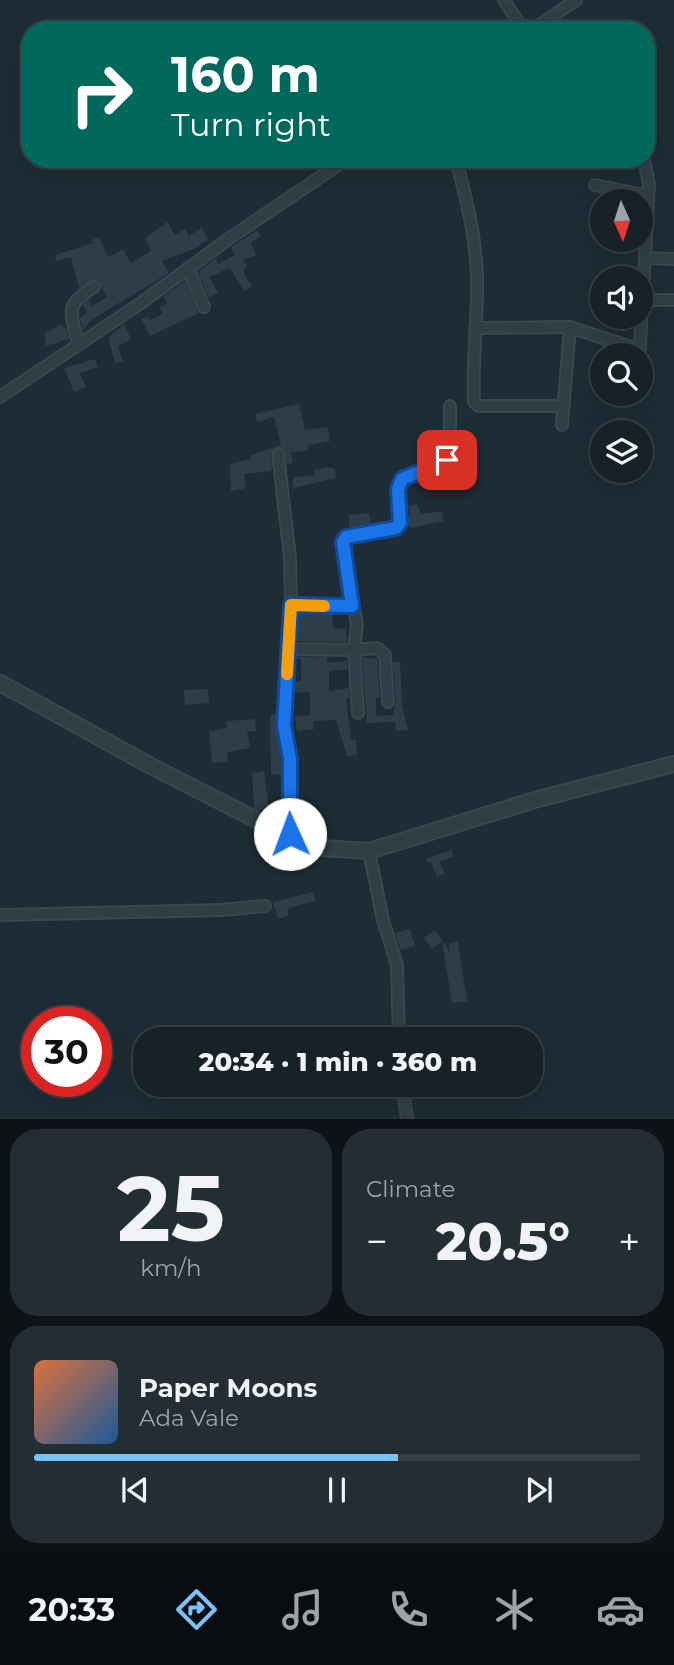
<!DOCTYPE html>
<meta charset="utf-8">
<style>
body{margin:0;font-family:Montserrat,sans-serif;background:#232e34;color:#f1f3f6;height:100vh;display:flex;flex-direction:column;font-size:26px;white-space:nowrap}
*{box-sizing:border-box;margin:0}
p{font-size:23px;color:#9ea3a8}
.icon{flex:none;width:38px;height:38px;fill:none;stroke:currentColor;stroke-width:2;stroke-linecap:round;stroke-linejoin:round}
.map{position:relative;height:1119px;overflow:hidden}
.side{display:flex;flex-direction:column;gap:10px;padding:10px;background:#0c1216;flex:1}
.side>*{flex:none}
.top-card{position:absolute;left:21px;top:21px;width:634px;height:147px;border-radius:28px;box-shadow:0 7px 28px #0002,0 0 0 2px #353e45;background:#00695c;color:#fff;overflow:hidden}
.needle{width:46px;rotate:177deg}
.tools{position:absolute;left:590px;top:189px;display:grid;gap:14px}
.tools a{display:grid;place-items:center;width:63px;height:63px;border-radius:50%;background:#162128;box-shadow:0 7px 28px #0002,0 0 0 2px #353e45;font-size:35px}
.speed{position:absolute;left:21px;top:1006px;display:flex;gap:14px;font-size:35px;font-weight:700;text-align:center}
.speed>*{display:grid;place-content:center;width:91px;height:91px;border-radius:50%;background:#162128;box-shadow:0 7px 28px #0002,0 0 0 2px #353e45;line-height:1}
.speed .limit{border:10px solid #d22;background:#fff;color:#111}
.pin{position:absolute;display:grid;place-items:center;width:60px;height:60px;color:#fff;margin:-30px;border-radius:14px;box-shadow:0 4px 10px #0006}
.me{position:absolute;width:77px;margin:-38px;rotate:358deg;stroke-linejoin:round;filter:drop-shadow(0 0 5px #0008)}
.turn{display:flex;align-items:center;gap:24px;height:147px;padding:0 35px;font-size:32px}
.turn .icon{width:91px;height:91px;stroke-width:2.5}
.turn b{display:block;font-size:49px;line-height:60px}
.big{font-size:52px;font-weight:800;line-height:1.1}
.side .card{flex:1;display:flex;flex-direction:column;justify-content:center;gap:10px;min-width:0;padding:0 24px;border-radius:28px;background:#232e34}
.side .dial{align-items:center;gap:0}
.dial b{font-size:91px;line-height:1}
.song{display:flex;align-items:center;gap:21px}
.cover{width:84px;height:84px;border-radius:10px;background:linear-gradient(135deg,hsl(20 70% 55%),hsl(210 70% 35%))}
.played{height:7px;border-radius:4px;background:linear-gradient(90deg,#79c3fa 60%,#353e45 60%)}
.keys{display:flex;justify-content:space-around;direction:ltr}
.heat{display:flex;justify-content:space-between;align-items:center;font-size:38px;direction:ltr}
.side .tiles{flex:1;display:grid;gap:10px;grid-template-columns:1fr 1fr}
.card:last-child{grid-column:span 2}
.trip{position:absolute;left:133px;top:1027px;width:410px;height:70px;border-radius:28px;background:#162128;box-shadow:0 7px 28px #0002,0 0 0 2px #353e45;font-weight:800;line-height:70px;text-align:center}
.menu{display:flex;height:112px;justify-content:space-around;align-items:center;background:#090d10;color:#9ea3a8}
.menu .icon{width:49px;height:49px}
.menu .active{color:#79c3fa}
.menu b{font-size:32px;color:#f1f3f6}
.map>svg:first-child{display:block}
.building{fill:#2d3e49}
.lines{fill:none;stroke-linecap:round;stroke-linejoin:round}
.minor-casing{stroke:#3b474f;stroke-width:14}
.tertiary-casing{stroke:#3b474f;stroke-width:18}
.minor{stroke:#313e46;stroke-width:10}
.tertiary{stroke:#313e46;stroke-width:14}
.route-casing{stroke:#114b97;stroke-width:18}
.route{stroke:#1a73e8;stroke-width:12}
.slow{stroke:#f59e0b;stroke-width:12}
</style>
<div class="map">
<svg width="674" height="1119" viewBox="0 0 674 1119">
<rect width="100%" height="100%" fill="#1e2c35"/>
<g class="building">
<path d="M168,222L175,235L185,229L189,236L202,227L208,239L194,249L162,261L169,273L91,320L83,331L80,318L87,313L83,305L89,300L92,306L107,297L97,280L79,288L71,257L56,261L55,255L93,243L92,240L99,237L108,257L123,249L131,263L151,251L145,238Z"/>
<path d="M257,230L261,237L251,242L256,255L243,260L247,266L243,269L246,278L252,286L244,291L230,268L209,277L218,293L209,298L198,272L216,258L218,264L235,255L231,247Z"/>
<path d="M185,281L199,313L150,336L141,319L148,317L150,320L163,314L160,307L167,303L164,296Z"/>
<path d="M62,324L63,328L66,327L69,339L46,346L44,334Z"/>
<path d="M124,324L131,339L118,346L123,361L115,363L108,338Z"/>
<path d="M95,359L98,367L80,373L86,387L74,392L64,368Z"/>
<path d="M299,404L305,430L328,427L330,441L309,445L307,451L291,452L293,463L287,464L284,449L274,447L270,454L272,471L244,474L246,488L231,491L230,464L251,459V455L281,445L274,417L257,422L255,414Z"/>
<path d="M328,467L335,469L336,478L293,488V477L315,475L314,470Z"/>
<path d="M417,504L421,514L442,511L443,521L411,528L408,523L407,516L411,515L408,506Z"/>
<path d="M369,513L371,525L349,527V515Z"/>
<path d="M298,613L332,614L333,628L346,629L347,642L297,641Z"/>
<path d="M296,657H327V663L347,661V669L329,671V691L349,688V699H346L351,740H356L357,755L347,756L336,720L313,721L314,729L297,731L295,717L310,715V692L294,693V681H301V660Z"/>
<path d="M362,657L377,659L380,697L376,698V716L393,715L396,702L393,662H400L402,705L408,730L396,731L395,722L367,723Z"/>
<path d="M208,689L209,703L185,705L184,690Z"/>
<path d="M270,715H277L282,774L271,775Z"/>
<path d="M255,719L256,731H247L250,748L227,752L228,762L212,763L209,731L227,728L226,721Z"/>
<path d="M264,771L269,809L259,810L254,808L252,773Z"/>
<path d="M451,850L454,857L439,861L445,873L437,877L431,862L427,863L426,859Z"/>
<path d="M313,892L315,901L292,907L287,910L289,915L278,919L273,902Z"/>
<path d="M410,929L415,946L401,950L395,933Z"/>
<path d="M435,930L450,952L449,943L458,942L467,1001L452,1003L442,941L432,949L424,938Z"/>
</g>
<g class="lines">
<g class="minor-casing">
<g id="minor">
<path d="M504,0L523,30"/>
<path d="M532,30L576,0"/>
<path d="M456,159C466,198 476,237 477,277C478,319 472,360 474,402L479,406H563"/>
<path d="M644,159L649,184L645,258L674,259"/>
<path d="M595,185L648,196"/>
<path d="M188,268L204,307"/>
<path d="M642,300L645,258"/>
<path d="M475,328L570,327L637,349L640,348L642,300H674"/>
<path d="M78,345C72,312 62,307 94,287"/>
<path d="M0,397L141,303L227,240L347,159"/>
<path d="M562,425L570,327"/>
<path d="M278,454L290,557L291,605L284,725L290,759V834"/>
<path d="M291,605L352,606"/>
<path d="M289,649L354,650L357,624L343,542L349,535L385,532L400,523L398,489L402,479L439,465L450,456V406"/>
<path d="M358,713L354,650L377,648L385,655L388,702"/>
<path d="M369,851L383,920L397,965L399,1040"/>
<path d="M0,915L222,910L265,906"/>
<path d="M402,1085L407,1119"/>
</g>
</g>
<g class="tertiary-casing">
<path id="tertiary" d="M0,683L149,765L298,841L322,848L369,851L538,799L674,764"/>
</g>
<use href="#minor" class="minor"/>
<use href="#tertiary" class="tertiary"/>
</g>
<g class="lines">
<g class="route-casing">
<path id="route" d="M290,834V759L284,725L291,605L352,606L343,542L346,537L396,528L400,523L398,489L402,479L447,460"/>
</g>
<use href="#route" class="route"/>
<path class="slow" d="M287,674L291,605L324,606"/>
</g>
</svg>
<div class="tools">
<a><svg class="needle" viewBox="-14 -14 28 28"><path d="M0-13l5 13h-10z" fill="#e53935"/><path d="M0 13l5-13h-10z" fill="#9ea3a8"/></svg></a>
<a><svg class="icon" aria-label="sound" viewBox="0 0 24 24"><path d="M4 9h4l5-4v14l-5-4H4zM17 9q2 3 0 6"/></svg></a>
<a><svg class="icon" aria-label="search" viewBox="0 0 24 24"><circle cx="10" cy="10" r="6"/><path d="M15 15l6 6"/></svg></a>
<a><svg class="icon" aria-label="layers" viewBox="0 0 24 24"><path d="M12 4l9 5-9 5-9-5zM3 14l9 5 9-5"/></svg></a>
</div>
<div class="speed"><div class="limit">30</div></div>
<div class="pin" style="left:447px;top:460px;background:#d93025"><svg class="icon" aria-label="arrive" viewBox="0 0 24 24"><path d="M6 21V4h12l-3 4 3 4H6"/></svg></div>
<svg class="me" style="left:290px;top:834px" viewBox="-20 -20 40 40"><circle r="19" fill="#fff"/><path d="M0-13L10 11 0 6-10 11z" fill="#1a73e8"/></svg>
<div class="trip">20:34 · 1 min · 360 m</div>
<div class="top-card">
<div class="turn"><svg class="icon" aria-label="right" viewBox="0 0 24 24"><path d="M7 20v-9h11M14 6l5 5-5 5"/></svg><div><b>160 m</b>Turn right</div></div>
</div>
</div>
<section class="side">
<div class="tiles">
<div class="card dial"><b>25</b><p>km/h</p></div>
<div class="card"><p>Climate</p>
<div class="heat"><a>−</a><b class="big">20.5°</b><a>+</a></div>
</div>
<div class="card">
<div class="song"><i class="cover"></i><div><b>Paper Moons</b><p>Ada Vale</p></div></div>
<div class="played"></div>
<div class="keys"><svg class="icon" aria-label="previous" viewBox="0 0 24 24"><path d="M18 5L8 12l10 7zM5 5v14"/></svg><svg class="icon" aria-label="pause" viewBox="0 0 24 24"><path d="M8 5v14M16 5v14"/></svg><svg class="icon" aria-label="next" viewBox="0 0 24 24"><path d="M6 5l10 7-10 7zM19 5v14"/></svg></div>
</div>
</div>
</section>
<nav class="menu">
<b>20:33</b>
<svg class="icon active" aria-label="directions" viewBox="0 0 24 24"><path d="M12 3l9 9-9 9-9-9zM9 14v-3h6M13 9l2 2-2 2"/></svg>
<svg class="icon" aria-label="music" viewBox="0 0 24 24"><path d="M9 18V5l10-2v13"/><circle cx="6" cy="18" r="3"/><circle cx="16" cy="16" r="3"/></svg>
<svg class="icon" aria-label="phone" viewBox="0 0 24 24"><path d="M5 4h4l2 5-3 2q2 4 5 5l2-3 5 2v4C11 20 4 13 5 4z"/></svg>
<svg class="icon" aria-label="climate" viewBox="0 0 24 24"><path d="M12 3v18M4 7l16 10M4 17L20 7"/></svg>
<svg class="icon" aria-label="car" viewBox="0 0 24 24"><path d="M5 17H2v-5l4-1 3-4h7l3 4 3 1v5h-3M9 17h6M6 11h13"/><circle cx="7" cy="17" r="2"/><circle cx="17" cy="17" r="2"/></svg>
</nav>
